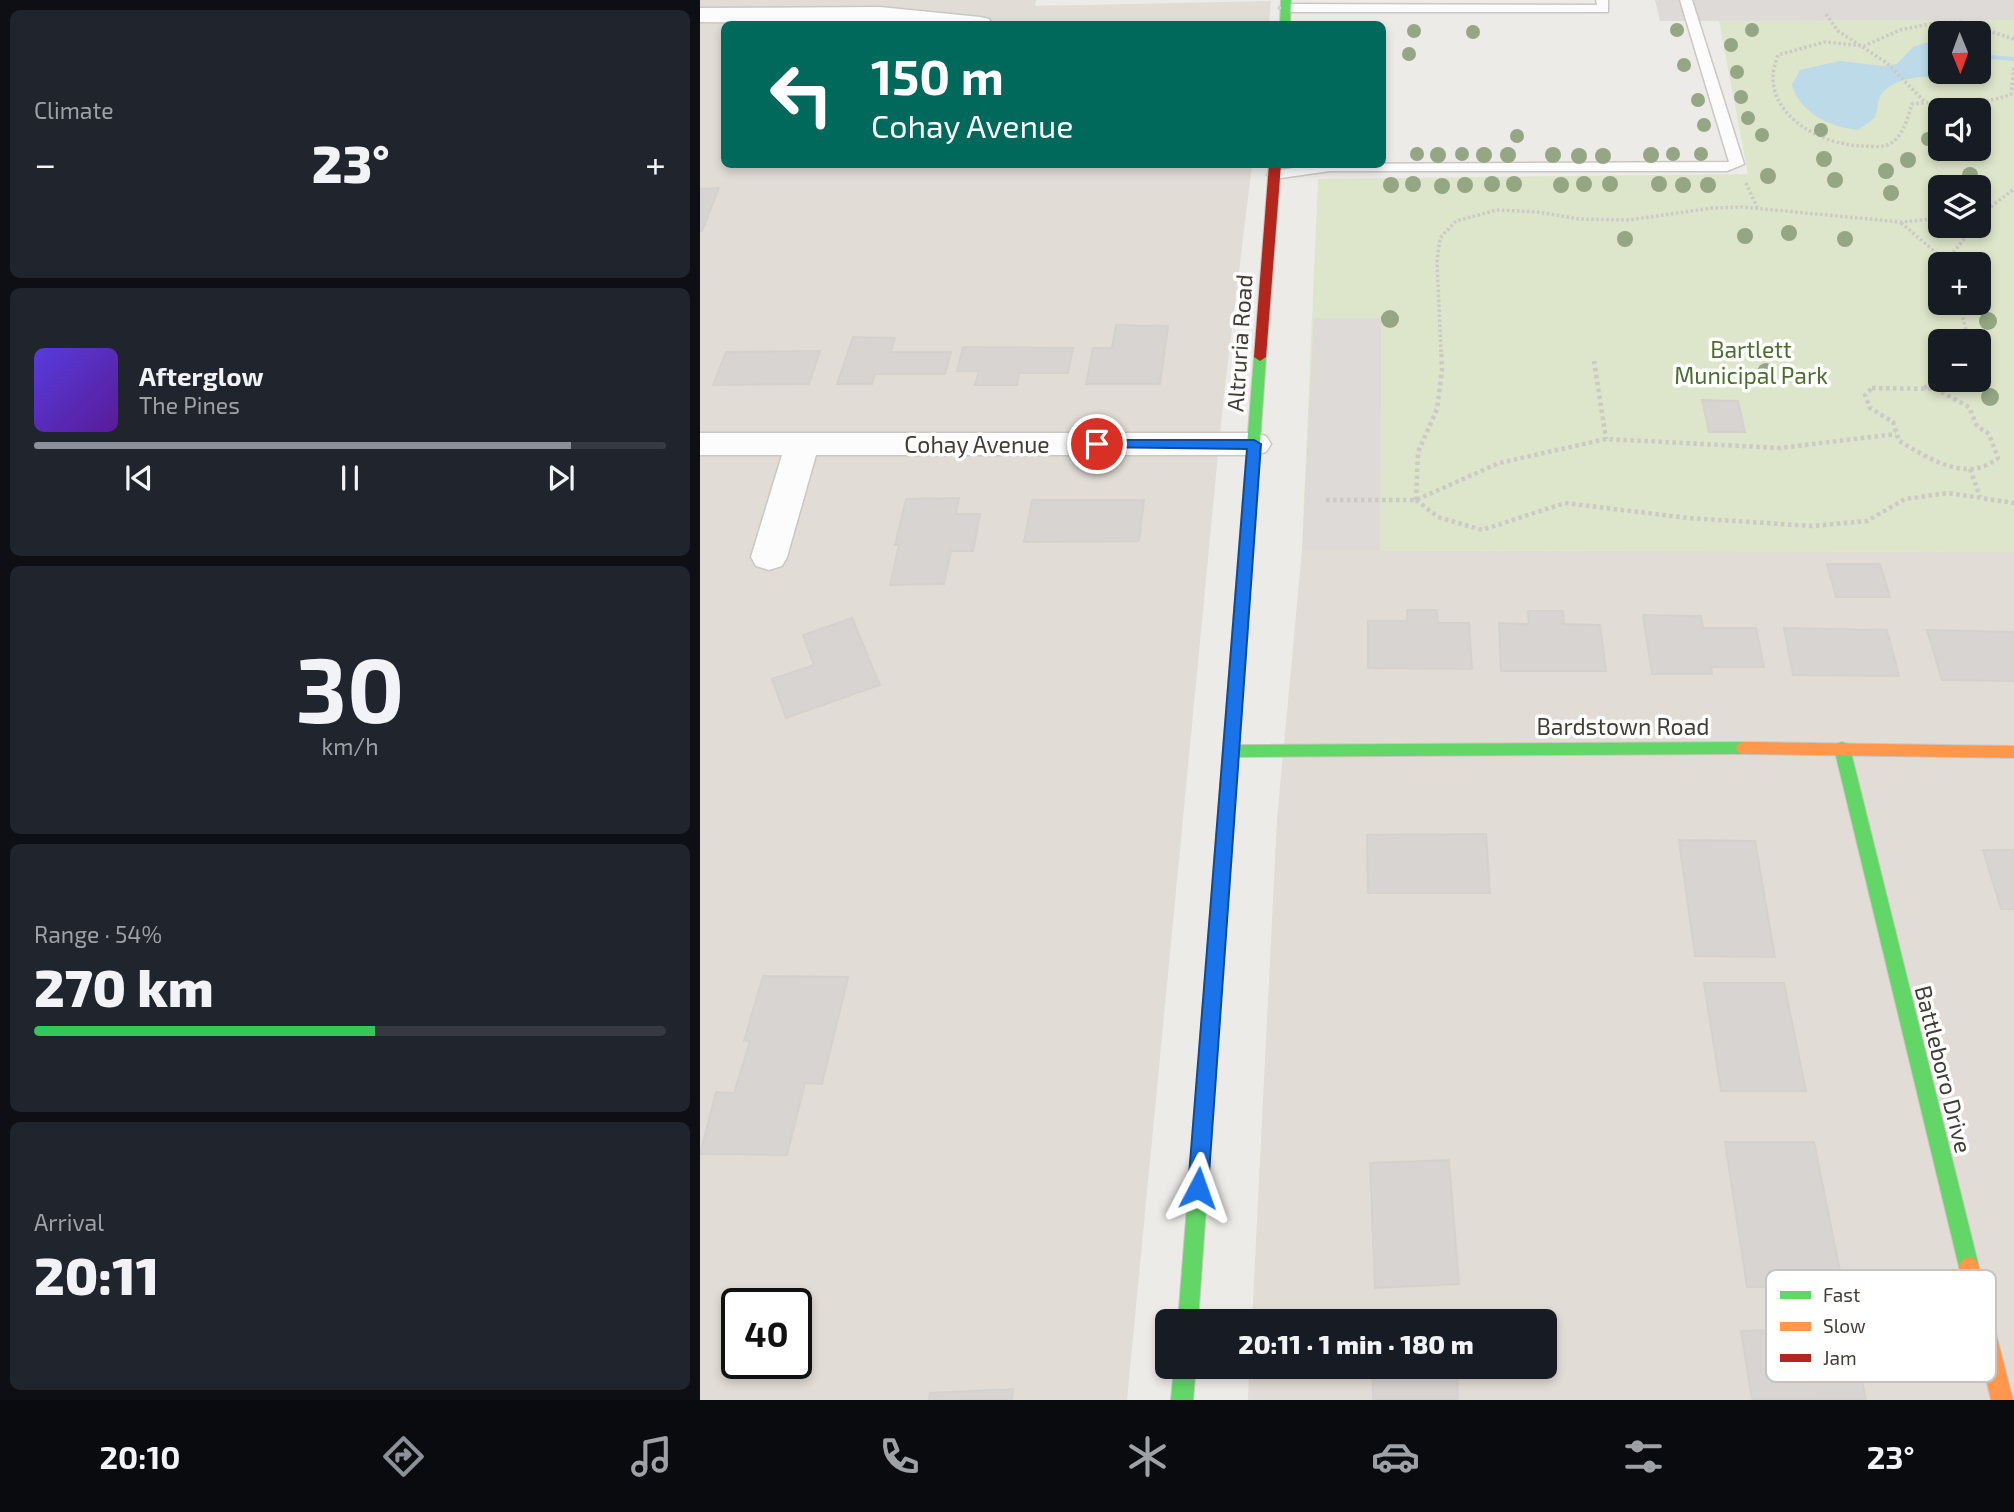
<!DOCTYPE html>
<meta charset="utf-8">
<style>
body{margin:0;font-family:"Exo 2",sans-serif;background:#20242c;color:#f1f3f6;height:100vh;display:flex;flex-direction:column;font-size:26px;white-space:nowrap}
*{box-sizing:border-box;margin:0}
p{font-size:23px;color:#9ea1a6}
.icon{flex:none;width:38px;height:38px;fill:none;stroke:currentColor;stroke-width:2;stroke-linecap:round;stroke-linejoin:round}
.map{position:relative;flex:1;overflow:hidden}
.panel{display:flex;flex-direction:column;gap:10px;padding:10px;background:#0d0f14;width:700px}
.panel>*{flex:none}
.banner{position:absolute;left:21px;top:21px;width:665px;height:147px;border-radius:10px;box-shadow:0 4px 10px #0003;background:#00695c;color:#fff;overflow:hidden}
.needle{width:46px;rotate:179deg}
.fabs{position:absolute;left:1228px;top:21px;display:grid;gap:14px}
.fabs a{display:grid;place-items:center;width:63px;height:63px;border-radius:10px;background:#171b24;box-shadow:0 4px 10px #0003;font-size:35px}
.speed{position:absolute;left:21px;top:1288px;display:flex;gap:14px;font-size:35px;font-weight:700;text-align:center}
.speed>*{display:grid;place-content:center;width:91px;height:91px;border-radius:50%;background:#171b24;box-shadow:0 4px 10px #0003;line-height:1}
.speed .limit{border:4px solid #111;border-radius:10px;background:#fff;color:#111}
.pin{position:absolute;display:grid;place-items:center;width:60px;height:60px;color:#fff;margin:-30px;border:4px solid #fff;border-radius:50%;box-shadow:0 2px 7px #0007}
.me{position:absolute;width:77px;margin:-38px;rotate:4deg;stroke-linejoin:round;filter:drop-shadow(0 0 5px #0008)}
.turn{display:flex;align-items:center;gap:24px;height:147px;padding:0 35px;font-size:32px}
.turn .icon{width:91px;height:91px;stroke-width:2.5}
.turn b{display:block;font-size:49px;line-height:60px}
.big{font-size:52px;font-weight:800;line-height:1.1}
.panel .tile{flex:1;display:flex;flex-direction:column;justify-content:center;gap:10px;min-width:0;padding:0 24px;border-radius:10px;background:#20242c}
.panel .dial{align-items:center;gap:0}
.dial b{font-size:91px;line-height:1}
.song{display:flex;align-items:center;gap:21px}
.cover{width:84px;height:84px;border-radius:10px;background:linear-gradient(135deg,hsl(250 70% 55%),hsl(270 70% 35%))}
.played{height:7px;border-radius:4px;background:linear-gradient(90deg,#8c9099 85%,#363941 85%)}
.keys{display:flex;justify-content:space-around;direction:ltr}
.heat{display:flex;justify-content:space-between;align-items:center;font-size:38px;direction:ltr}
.charge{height:10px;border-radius:5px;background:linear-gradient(90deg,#34c759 54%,#363941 0)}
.trip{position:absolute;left:455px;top:1309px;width:402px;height:70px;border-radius:10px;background:#171b24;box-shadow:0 4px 10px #0003;font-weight:800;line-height:70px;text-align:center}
.menu{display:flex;height:112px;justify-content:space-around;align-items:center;background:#090b0e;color:#9ea1a6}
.menu .icon{width:49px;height:49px}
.menu .on{color:#8c9099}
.menu b{font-size:32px;color:#f1f3f6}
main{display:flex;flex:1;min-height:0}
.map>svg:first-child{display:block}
.residential{fill:#e1dcd6;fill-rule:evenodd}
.green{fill:#dde5ca;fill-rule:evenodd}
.parking{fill:#dddad8}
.water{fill:#bcdae7}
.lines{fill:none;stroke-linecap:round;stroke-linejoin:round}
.stream{fill:#bcdae7;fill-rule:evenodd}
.building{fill:#d7d4d1;stroke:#d5d2ce;stroke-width:2}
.lane-casing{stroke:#cac7c4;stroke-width:3}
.street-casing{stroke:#cac7c4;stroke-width:3}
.fast-casing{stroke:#ccc7bf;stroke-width:2}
.slow-casing{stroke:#ccc7bf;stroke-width:2}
.jam-casing{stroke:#ccc7bf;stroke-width:2}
.path-far1{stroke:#cccac6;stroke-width:3.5;stroke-dasharray:2.5 2.5;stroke-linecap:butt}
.path{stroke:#cccac6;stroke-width:4.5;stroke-dasharray:3.5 3.5;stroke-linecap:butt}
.lane{fill:#fcfcfc;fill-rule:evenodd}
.street{fill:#fcfcfc;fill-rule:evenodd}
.fast{fill:#63d668;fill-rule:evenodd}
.slow{fill:#ff974d;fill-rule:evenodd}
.jam{fill:#b3261e;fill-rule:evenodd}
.tree{fill:#94a683}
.route{fill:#1a73e8;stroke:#114b97;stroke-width:2}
.labels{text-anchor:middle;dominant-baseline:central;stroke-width:7;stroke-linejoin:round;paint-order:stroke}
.street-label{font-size:23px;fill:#423c35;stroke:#fff}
.park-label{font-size:23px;fill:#4c6d30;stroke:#fff}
.key{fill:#fff;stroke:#c6c4c2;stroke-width:2}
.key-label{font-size:19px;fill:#423c35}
</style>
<main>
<section class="panel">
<div class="tile"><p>Climate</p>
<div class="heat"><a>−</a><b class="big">23°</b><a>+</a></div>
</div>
<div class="tile">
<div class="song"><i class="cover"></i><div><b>Afterglow</b><p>The Pines</p></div></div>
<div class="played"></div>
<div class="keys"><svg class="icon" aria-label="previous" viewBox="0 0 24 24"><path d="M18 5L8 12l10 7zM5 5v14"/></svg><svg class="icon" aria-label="pause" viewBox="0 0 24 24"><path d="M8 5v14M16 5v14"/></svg><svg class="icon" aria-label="next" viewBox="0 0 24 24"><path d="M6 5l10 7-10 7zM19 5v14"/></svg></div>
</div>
<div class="tile dial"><b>30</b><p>km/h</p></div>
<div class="tile"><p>Range · 54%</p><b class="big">270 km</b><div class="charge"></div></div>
<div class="tile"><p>Arrival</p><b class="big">20:11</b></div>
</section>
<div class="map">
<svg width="1314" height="1400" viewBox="0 0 1314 1400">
<rect width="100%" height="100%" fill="#edebe8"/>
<g class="residential">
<path d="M0,0H336L335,6L571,1L569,24H24V164L552,165L523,403L427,1400H0ZM37,1304H96V1363H37Z"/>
<path d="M602,550L1314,552V1400H548L549,1367H845V1321H552L577,819Z"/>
</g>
<path class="green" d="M1314,20V552L602,550L618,179L1048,174L1019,21ZM1241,33H1279V72H1241ZM1241,110H1279V149H1241ZM1241,187H1279V226H1241ZM1241,264H1279V303H1241ZM1241,341H1279V380H1241Z"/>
<g class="parking">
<path d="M955,0H1314V20L960,21Z"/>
<path d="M614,318H681L680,551L602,550Z"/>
</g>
<path class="water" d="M1241,38V72H1269C1241,82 1207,69 1184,91C1176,98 1179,108 1175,116C1172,122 1163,126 1158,130C1130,127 1100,113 1092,85L1100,70L1140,61L1182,66L1197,64L1213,47Z"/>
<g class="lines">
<path class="stream" d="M1279,54L1314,57V61L1279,58Z"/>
</g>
<g class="building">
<path d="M19,188L2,231H0V189Z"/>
<path d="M416,325L468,326L460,384H386L393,348H412Z"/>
<path d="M153,337L195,338L191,352H251L245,374H175L172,384H137Z"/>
<path d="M263,347L373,348L368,373H319L317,385H275L279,371H257Z"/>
<path d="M120,351L109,384L13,385L26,352Z"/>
<path d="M1002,400L1038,401L1045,432H1009Z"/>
<path d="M259,498L256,514H280L273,551H251L244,584L190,585L199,545H195L206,499Z"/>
<path d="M332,500H444L439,541L324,542Z"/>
<path d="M1127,564H1180L1190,597H1136Z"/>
<path d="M707,610H737L738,623H769L772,669L668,668V621H707Z"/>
<path d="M828,611H863L864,624L900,625L906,671H801L799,623L829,624Z"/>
<path d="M943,615L1001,616L1003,628H1056L1064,667H1011L1012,674H952Z"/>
<path d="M152,618L180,685L86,718L72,679L114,665L103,635Z"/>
<path d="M1084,628L1187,630L1199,676L1093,675Z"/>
<path d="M1227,630L1314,632V681L1242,680Z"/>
<path d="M786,834L790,893H668L667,835Z"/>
<path d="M979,840L1055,841L1075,957L995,956Z"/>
<path d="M1283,850H1314V909H1301Z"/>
<path d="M63,976L148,977L122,1084L105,1083L87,1155L0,1154L16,1092L34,1093L50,1041H44Z"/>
<path d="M1004,983H1084L1106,1091H1021Z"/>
<path d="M1025,1142H1114L1143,1286L1047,1287Z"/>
<path d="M749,1160L759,1284L675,1288L670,1163Z"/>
<path d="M1152,1329L1166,1400L1052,1399L1041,1331Z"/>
<path d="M673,1367H757L758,1400H673Z"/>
<path d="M313,1389L312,1400H229L230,1393Z"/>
</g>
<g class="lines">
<g class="lane-casing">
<g id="lane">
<path d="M896,0H908V12H585L579,8L585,4L897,5Z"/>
<path d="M980,0H992L1044,164L1027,171H630L574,179L567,175L574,171L619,164L1029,162Z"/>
</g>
</g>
<g class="street-casing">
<g id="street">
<path d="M180,7L280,17L289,19L292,24L0,22V8Z"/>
<path d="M0,433H554L566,436L571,444L566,452L554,455H116L87,557L82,566L69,570L56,566L51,557L82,455H0Z"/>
</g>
</g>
<g class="fast-casing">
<g id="fast">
<path d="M581,0H591L590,24H580Z"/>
<path d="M560,353L566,357L539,745L1044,742L1050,744L1052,748L1050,752L1044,754L538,757L498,1321H478L554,357Z"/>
<path d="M1142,742L1148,744L1150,748L1279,1267L1276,1274L1269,1277L1262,1274L1259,1267L1134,748L1136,744Z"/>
<path d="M474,1367H496L493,1400H471Z"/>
</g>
</g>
<g class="slow-casing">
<g id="slow">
<path d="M1044,742L1314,746V758L1044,754L1038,752L1036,748L1038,744Z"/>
<path d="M1269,1257L1276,1260L1279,1267L1313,1400H1291L1259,1267L1262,1260Z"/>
</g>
</g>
<g class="jam-casing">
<path id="jam" d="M569,164H581L566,357L560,361L554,357Z"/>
</g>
<g class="path-far1">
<path d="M1126,14L1138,31L1187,63L1224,101"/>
<path d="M1314,39L1260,22L1234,23L1200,30L1164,46L1125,42L1078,55C1076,62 1073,69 1073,76C1072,119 1124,145 1162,146C1172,146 1184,149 1193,142C1204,133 1208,117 1212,104C1246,99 1279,108 1311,94L1314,68"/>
<path d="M1046,183L1057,207"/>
<path d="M1279,216L1314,189"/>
<path d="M1201,223L1246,261"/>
<path d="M1248,264L1246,261L1275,226"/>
<path d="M1259,303L1269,341"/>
<path d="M741,352L737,262L740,238L756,221L797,210L837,212L880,219L929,220L1012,208L1042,207L1201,222L1241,218"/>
</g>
<g class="path">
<path d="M894,361L906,439"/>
<path d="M1172,388L1236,389L1269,407L1277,426L1289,434L1298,458C1266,484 1229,458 1199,441L1193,422L1170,408L1165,395Z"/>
<path d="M1224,388L1241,378"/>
<path d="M1270,469L1280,497"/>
<path d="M626,500H716L799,463L906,439L1080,448L1196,434"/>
<path d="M716,500L718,452L737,409L742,370L741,350"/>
<path d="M716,500L738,517L782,530L865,503L988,518L1112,526L1167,521L1205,499L1248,493L1314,503"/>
</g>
<use href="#lane" class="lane"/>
<use href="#street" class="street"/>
<use href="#fast" class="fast"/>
<use href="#slow" class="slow"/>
<use href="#jam" class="jam"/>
</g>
<g class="tree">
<circle cx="977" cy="30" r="7"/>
<circle cx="1052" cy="30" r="7"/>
<circle cx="714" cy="31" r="7"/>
<circle cx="773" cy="32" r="7"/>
<circle cx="1031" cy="45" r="7"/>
<circle cx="709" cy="54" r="7"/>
<circle cx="984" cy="65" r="7"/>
<circle cx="1037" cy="72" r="7"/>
<circle cx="1041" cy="97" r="7"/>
<circle cx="998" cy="100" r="7"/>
<circle cx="1048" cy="118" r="7"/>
<circle cx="1004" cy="125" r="7"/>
<circle cx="1121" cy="130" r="7"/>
<circle cx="1062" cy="135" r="7"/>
<circle cx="817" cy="136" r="7"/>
<circle cx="1228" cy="139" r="7"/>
<circle cx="717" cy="154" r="7"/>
<circle cx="762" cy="154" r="7"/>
<circle cx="973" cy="154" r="7"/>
<circle cx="1001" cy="154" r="7"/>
<circle cx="738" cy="155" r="8"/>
<circle cx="784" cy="155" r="8"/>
<circle cx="808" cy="155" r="8"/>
<circle cx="853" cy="155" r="8"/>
<circle cx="951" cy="155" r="8"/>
<circle cx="879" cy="156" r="8"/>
<circle cx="903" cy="156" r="8"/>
<circle cx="1124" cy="159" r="8"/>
<circle cx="1208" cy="160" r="8"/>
<circle cx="1186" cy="171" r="8"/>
<circle cx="1270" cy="175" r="8"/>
<circle cx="1068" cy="176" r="8"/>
<circle cx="1135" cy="180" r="8"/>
<circle cx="713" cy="184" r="8"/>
<circle cx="792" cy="184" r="8"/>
<circle cx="814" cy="184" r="8"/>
<circle cx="884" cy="184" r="8"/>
<circle cx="910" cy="184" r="8"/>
<circle cx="959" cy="184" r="8"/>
<circle cx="691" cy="185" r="8"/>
<circle cx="765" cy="185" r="8"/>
<circle cx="861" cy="185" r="8"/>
<circle cx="983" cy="185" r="8"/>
<circle cx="1008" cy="185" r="8"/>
<circle cx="742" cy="186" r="8"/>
<circle cx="1191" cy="193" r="8"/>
<circle cx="1089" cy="233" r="8"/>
<circle cx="1045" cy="236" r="8"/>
<circle cx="925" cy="239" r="8"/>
<circle cx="1145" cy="239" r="8"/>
<circle cx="690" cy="319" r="9"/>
<circle cx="1288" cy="321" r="9"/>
<circle cx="1066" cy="372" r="9"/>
<circle cx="1290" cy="397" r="9"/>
</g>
<path class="route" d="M397,440H554L561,444L508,1188L505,1195L498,1198L491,1195L488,1188L547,449L392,447L390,444Z"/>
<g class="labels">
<g class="street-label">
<text transform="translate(539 343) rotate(-86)">Altruria Road</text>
<text x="277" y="444">Cohay Avenue</text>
<text x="923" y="726">Bardstown Road</text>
<text transform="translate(1244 1069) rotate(76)">Battleboro Drive</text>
</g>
<g class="park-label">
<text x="1051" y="349">Bartlett<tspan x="1051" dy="26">Municipal Park</tspan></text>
</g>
</g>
<rect x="1066" y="1270" width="230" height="112" rx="10" class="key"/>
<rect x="1080" y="1291" width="31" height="8" fill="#63d668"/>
<rect x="1080" y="1322" width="31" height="9" fill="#ff974d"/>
<rect x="1080" y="1354" width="31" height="8" fill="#b3261e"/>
<g class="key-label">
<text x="1123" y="1302">Fast</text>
<text x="1123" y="1333">Slow</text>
<text x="1123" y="1365">Jam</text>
</g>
</svg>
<div class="fabs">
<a><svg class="needle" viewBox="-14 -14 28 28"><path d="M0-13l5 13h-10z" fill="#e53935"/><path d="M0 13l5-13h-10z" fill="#9ea1a6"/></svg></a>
<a><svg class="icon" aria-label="sound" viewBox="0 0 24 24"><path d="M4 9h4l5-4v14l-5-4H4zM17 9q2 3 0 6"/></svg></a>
<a><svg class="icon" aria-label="layers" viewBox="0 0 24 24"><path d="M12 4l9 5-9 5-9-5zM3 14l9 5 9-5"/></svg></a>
<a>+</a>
<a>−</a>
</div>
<div class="speed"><div class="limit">40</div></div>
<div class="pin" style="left:397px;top:444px;background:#d93025"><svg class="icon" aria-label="arrive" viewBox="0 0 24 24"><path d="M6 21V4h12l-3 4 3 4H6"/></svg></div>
<svg class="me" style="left:498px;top:1188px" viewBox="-20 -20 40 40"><path d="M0-17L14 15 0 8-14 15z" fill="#1a73e8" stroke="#fff" stroke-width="4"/></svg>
<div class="trip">20:11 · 1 min · 180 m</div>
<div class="banner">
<div class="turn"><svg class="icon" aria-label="left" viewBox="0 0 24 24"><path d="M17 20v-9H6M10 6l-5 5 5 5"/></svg><div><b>150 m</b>Cohay Avenue</div></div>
</div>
</div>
</main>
<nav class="menu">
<b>20:10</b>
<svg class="icon on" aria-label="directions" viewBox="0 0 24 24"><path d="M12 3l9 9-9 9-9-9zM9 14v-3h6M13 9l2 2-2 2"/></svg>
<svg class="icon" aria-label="music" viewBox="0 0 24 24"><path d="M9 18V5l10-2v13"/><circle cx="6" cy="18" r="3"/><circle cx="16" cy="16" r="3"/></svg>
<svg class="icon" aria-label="phone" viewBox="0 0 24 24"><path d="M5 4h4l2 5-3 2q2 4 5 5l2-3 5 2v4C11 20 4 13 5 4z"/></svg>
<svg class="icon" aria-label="climate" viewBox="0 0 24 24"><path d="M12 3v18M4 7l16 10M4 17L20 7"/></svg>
<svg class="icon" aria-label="car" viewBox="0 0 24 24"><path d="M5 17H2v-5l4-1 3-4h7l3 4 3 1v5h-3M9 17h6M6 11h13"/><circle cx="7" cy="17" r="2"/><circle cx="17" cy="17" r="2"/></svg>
<svg class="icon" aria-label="filters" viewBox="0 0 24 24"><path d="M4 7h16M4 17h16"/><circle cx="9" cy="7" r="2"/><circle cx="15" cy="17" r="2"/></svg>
<b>23°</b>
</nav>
